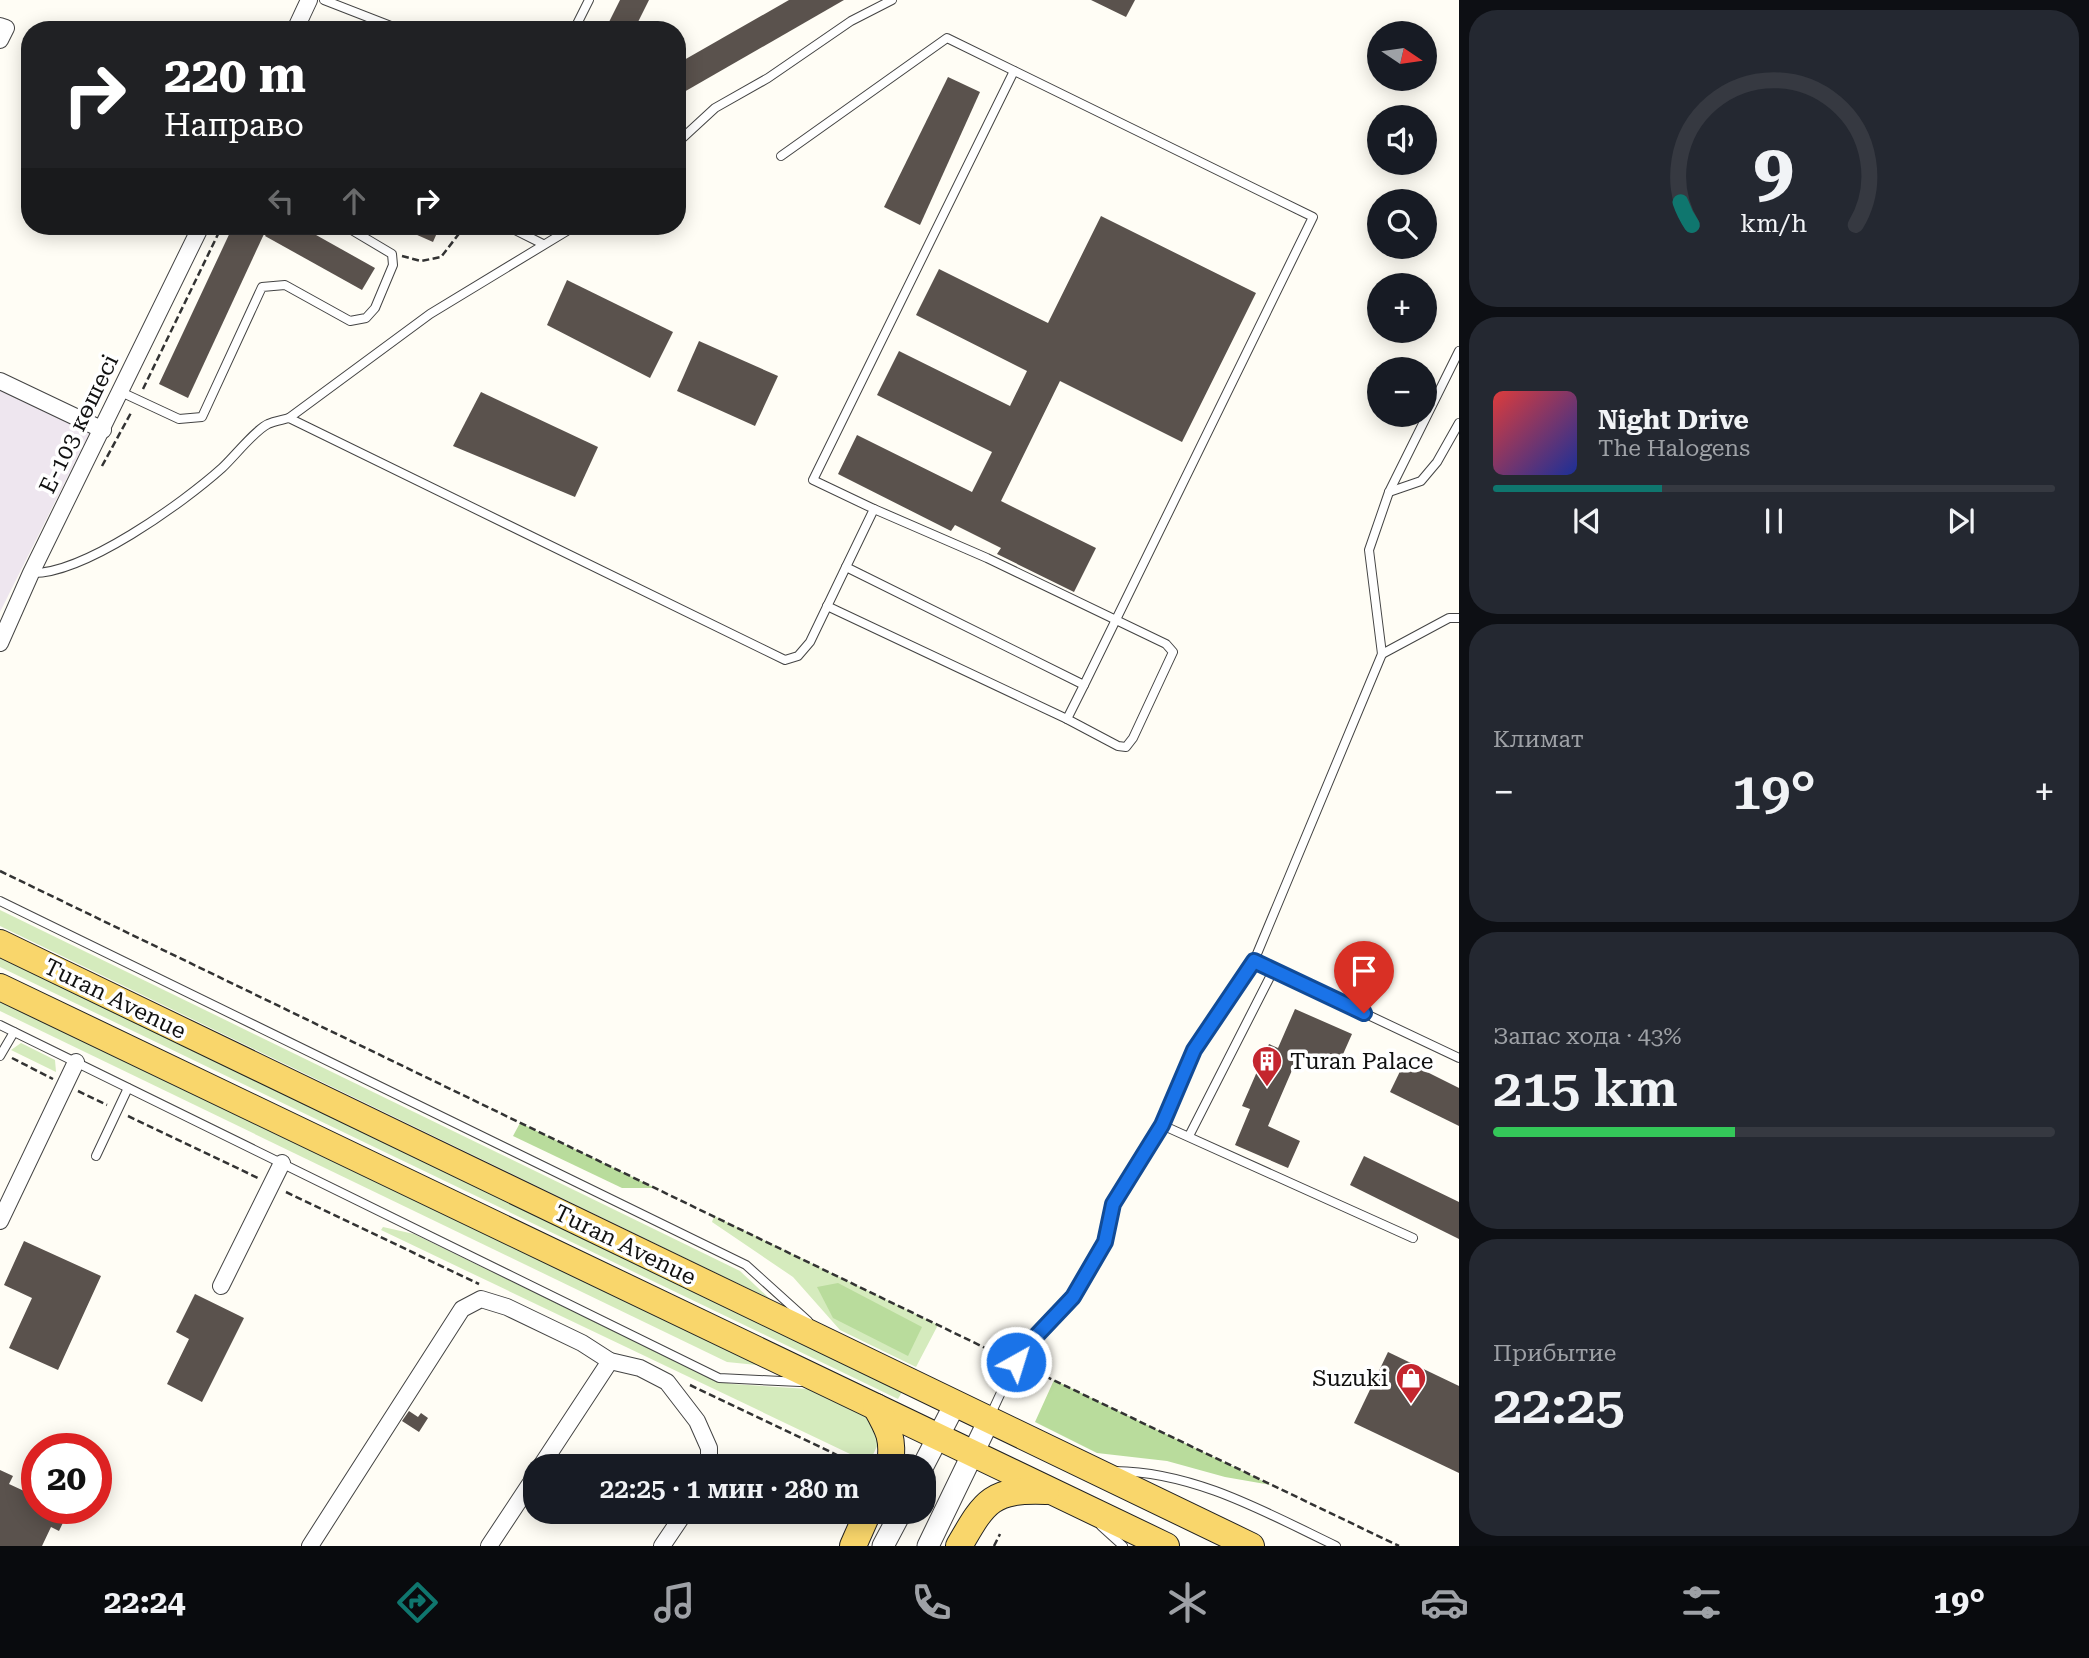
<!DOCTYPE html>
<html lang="ru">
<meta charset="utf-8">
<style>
body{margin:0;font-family:"Roboto Serif",serif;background:#242831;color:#f1f3f6;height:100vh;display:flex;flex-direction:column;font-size:26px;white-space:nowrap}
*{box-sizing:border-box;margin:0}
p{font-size:23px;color:#9ea1a6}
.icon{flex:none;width:38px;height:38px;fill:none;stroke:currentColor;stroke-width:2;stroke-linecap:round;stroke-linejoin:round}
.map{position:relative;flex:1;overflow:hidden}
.sheet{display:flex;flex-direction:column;gap:10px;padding:10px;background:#0d0f14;width:630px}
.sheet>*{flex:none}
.guide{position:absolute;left:21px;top:21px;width:665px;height:214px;border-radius:28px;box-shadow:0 4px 18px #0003;background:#202124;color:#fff;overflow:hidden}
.needle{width:46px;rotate:103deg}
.fabs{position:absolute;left:1367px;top:21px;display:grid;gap:14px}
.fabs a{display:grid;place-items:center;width:70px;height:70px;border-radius:50%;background:#171b24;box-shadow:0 4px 18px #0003;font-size:35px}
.speed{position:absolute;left:21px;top:1433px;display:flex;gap:14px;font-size:35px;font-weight:700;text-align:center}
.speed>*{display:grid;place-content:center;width:91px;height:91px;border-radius:50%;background:#171b24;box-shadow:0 4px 18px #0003;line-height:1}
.speed .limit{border:10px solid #d22;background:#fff;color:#111}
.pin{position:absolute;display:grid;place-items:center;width:60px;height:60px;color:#fff;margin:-72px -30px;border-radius:50% 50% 50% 0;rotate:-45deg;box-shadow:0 0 7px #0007}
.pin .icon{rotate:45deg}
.me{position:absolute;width:77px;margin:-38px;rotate:39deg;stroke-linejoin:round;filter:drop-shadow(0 0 5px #0008)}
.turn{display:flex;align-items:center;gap:24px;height:147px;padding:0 28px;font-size:32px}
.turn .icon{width:91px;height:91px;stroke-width:2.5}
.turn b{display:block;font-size:49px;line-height:60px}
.lanes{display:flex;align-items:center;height:66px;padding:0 28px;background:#0003;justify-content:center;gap:35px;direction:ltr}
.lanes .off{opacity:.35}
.big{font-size:52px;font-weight:600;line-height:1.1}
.sheet .card{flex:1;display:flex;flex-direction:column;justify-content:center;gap:10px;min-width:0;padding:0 24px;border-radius:28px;background:#242831}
.sheet .dial{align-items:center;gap:0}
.dial svg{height:182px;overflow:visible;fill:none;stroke:#363941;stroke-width:7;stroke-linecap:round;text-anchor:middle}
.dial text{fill:#f1f3f6;stroke:none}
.song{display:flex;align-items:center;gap:21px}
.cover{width:84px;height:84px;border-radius:10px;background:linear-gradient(135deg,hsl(0 70% 55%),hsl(230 70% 35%))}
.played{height:7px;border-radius:4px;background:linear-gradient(90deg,#0f766e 30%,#363941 30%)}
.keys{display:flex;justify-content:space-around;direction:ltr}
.heat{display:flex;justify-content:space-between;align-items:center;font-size:38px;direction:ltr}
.charge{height:10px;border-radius:5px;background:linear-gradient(90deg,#34c759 43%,#363941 0)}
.trip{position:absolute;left:523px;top:1454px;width:413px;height:70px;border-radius:28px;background:#171b24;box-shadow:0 4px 18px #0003;font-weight:600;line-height:70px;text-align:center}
.menu{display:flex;height:112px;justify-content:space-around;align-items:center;background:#090b0e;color:#9ea1a6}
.menu .icon{width:49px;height:49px}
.menu .on{color:#0f766e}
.menu b{font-size:32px;color:#f1f3f6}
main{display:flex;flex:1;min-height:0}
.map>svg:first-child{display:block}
.industrial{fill:#eee6ef}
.green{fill:#d5ebbd}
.forest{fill:#b9dc9c}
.building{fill:#5a524d}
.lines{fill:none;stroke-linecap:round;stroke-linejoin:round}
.service-casing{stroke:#444;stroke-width:10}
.minor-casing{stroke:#444;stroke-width:18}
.tertiary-casing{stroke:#444;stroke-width:23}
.primary-casing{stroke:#222;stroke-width:28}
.path{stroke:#333;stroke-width:2.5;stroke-dasharray:7 3.5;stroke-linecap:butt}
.service{stroke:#fff;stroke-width:8}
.minor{stroke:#fff;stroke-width:16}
.tertiary{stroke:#fff;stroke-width:21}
.primary{stroke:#f9d66b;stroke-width:26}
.route-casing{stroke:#114b97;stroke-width:18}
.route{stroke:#1a73e8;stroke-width:12}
.labels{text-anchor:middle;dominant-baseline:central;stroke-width:7;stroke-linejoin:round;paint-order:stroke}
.street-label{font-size:23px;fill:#111;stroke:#fff}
.poi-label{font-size:23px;fill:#111;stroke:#fff;text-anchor:start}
</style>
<main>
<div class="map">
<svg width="1459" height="1546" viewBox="0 0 1459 1546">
<rect width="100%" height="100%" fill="#fffdf5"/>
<path class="industrial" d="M0,389L90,432L0,612Z"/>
<g class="green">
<path d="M0,910L740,1271L770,1299L0,926Z"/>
<path d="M0,954L903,1390L898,1399L0,967Z"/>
<path d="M0,999L766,1366L727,1362L0,1011Z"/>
<path d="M21,1043L55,1060L56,1072L11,1050Z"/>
<path d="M714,1216L938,1325L916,1367L840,1330L793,1277L712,1222Z"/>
<path d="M383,1227L414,1234L714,1380L732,1384L808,1389L871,1419L881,1438L869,1463L381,1230Z"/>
</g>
<g class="forest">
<path d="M520,1123L655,1188H622L513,1136Z"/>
<path d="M838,1283L922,1327L908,1356L833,1318L817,1287Z"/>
<path d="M1054,1380L1271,1485L1225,1477L1167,1461L1097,1453L1035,1422Z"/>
</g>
<g class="building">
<path d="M620,0H649L634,30H605Z"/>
<path d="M789,0H844L677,96V64Z"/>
<path d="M1091,0H1135L1126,17Z"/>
<path d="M948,77L980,92L920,225L884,207Z"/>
<path d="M1101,216L1256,293L1182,442L1060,381L1001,501L1096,548L1074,592L997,554L1001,548L955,525L951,531L838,474L857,435L972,492L992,452L877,395L899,351L1010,406L1027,371L916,315L939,269L1048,323Z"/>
<path d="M233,226H247L264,234L188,398L159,384Z"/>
<path d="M271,226H300L375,268L362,290L265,236Z"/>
<path d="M397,226H440L433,242Z"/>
<path d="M567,280L673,332L650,378L547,325Z"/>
<path d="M699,341L778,376L755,426L677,391Z"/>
<path d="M481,392L598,447L575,497L453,446Z"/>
<path d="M1295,1009L1352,1034L1336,1070L1299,1054L1268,1126L1300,1141L1288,1168L1235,1145L1250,1109L1242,1106L1269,1044L1278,1048Z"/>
<path d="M1405,1061L1459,1088V1126L1390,1092Z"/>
<path d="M1364,1156L1459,1202V1239L1350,1185Z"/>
<path d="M24,1241L101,1276L58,1370L9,1348L32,1298L4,1285Z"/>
<path d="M195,1294L244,1318L202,1402L167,1384L189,1339L176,1332Z"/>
<path d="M1388,1352L1459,1386V1473L1354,1423Z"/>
<path d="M409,1411L418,1417L421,1413L428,1418L419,1432L402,1421Z"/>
<path d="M0,1470L13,1476L9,1484L37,1497V1508H70L59,1531L51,1527L42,1546H0Z"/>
</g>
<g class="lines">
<g class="service-casing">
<g id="service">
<path d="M324,0L401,30"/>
<path d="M574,30L589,0"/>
<path d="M677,143L715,108L768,78L851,21L892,0"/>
<path d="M507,226L543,244"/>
<path d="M121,392L179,419L202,417L262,287L285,285L350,321L366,318L375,308L393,265L392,254L345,226"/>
<path d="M289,418L430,314L575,226"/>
<path d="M1389,492L1421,481L1437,462L1459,423"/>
<path d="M874,509L987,558L1166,644L1173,652L1133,738L1126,747L1118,746L1067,719"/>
<path d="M846,567L874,509L813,480L1014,71"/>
<path d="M31,573C83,575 183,503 222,468C234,457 255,430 268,424C274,421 282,420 289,418L785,660L798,656L810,642L846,567L1084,685L1313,217L947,38L781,156"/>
<path d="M827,606L1067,719L1084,685"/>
<path d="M1382,654L1449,618H1459"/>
<path d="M0,901L746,1265L808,1321"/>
<path d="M1254,961L1459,1058"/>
<path d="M0,1025L719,1378L800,1382"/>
<path d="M0,1056L14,1032"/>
<path d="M1162,1125L1413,1238"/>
<path d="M1189,1136L1273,971"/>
<path d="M96,1156L128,1088"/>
<path d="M990,1416L1019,1354L1073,1297L1105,1242L1113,1204L1162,1125L1194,1050L1254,961L1382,654L1369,550L1389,492L1459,351"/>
<path d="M1115,1471C1195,1472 1265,1512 1336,1546"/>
<path d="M1101,1526L1123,1546"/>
</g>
</g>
<g class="minor-casing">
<g id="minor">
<path d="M0,26L6,28L0,40"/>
<path d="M295,30L309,0"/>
<path d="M0,381L103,430"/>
<path d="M0,643L31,573L201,226"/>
<path d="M0,1221L76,1062"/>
<path d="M221,1286L282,1163"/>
<path d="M541,1466L610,1361"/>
<path d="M310,1546L462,1309L481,1299L507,1307L582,1343L610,1361L640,1368L667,1382L697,1421L709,1448V1466"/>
<path d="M489,1546L536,1475"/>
<path d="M662,1546L685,1512"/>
</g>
</g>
<g class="tertiary-casing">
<g id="tertiary">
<path d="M923,1466L955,1404"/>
<path d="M883,1546L901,1512"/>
<path d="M928,1546L989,1420"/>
</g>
</g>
<g class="primary-casing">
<g id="primary">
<path d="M0,943L1251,1546"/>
<path d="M0,987L1166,1546"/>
<path d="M876,1407C889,1430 894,1439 890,1466"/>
<path d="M853,1546L868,1512"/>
<path d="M959,1546C985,1501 991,1489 1046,1491"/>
</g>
</g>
<g class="path">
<path d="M402,256L421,261L441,257L465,226"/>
<path d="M143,389L222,226"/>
<path d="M102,466L132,411"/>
<path d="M0,871L1004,1357"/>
<path d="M12,1058L53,1079"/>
<path d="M78,1091L107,1105"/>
<path d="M128,1116L258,1178"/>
<path d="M286,1192L479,1284"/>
<path d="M1026,1367L1399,1546"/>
<path d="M690,1385L860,1466"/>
<path d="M994,1546L1000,1534"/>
</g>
<use href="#service" class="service"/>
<use href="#minor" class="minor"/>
<use href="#tertiary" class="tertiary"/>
<use href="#primary" class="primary"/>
</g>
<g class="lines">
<g class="route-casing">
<path id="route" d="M1016,1362L1019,1354L1073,1297L1105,1242L1113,1204L1162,1125L1194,1050L1254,961L1364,1013"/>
</g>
<use href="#route" class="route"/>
</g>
<defs>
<g id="building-pin" transform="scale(1.575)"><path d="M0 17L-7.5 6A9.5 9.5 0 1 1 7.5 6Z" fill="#c4262e" stroke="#fff"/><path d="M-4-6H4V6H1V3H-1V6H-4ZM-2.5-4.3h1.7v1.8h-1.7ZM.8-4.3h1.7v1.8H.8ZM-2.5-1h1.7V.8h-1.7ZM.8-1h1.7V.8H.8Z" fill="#fff"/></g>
<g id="shop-pin" transform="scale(1.575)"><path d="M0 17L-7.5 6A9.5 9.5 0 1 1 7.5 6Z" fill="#c4262e" stroke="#fff"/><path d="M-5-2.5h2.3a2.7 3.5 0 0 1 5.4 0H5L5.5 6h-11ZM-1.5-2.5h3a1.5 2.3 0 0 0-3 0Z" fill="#fff"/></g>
</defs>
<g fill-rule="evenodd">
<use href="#building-pin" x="1267" y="1061"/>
<use href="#shop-pin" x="1411" y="1378"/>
</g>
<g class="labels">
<g class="street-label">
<text transform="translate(79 424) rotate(-64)">Е-103 көшесі</text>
<text transform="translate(115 999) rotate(26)">Turan Avenue</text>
<text transform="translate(625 1245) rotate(26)">Turan Avenue</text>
</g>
<g class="poi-label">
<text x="1290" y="1061">Turan Palace</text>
<text x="1388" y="1378" text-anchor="end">Suzuki</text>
</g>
</g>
</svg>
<div class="fabs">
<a><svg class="needle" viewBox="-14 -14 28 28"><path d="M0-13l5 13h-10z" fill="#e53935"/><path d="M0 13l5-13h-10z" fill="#9ea1a6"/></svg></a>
<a><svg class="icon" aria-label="sound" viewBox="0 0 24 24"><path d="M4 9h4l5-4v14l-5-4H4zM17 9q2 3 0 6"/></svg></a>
<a><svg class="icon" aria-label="search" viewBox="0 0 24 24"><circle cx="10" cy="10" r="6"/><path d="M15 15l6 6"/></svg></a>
<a>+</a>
<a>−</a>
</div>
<div class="speed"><div class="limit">20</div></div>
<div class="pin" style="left:1364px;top:1013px;background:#d93025"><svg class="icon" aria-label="arrive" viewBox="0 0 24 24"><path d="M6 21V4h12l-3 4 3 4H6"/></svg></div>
<svg class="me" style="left:1016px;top:1362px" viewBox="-20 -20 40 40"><circle r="17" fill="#1a73e8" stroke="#fff" stroke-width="3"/><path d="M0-11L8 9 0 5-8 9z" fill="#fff"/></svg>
<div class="trip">22:25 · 1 мин · 280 m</div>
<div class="guide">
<div class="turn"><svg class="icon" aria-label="right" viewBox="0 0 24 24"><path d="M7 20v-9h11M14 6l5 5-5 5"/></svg><div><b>220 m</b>Направо</div></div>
<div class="lanes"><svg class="icon off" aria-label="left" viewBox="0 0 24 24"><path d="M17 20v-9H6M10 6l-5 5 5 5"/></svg><svg class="icon off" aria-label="ahead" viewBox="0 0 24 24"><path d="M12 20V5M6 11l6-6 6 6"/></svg><svg class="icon" aria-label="right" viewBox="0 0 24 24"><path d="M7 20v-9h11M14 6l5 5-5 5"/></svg></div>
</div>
</div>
<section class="sheet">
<div class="card dial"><svg viewBox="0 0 100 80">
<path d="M14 69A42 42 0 1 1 86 69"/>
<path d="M14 69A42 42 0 0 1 9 59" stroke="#0f766e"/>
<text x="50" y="56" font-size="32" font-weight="700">9</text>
<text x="50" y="72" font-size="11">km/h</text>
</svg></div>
<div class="card">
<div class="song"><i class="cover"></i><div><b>Night Drive</b><p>The Halogens</p></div></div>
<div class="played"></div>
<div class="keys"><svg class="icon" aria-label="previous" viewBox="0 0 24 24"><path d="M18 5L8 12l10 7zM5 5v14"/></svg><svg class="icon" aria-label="pause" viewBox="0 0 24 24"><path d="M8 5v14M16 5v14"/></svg><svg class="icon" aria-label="next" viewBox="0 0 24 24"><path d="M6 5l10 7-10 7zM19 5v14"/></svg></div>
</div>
<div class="card"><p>Климат</p>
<div class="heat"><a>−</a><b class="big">19°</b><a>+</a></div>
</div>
<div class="card"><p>Запас хода · 43%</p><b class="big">215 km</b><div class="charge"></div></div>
<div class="card"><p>Прибытие</p><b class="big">22:25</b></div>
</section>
</main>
<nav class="menu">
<b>22:24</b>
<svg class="icon on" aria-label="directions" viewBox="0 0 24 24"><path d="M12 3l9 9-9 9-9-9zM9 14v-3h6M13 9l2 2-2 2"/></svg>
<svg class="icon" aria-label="music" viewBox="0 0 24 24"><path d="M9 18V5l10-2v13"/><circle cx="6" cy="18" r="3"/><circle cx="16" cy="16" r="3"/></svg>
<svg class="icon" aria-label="phone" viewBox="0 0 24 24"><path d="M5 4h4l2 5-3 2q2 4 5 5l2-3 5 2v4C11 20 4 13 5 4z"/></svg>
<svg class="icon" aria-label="climate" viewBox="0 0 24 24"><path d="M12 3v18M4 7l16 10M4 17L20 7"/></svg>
<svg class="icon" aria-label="car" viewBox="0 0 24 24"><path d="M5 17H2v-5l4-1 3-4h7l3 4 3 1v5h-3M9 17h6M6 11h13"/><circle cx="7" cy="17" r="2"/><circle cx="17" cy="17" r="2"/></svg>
<svg class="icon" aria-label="filters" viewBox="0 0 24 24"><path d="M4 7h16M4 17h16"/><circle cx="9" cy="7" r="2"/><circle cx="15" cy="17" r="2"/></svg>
<b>19°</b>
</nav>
